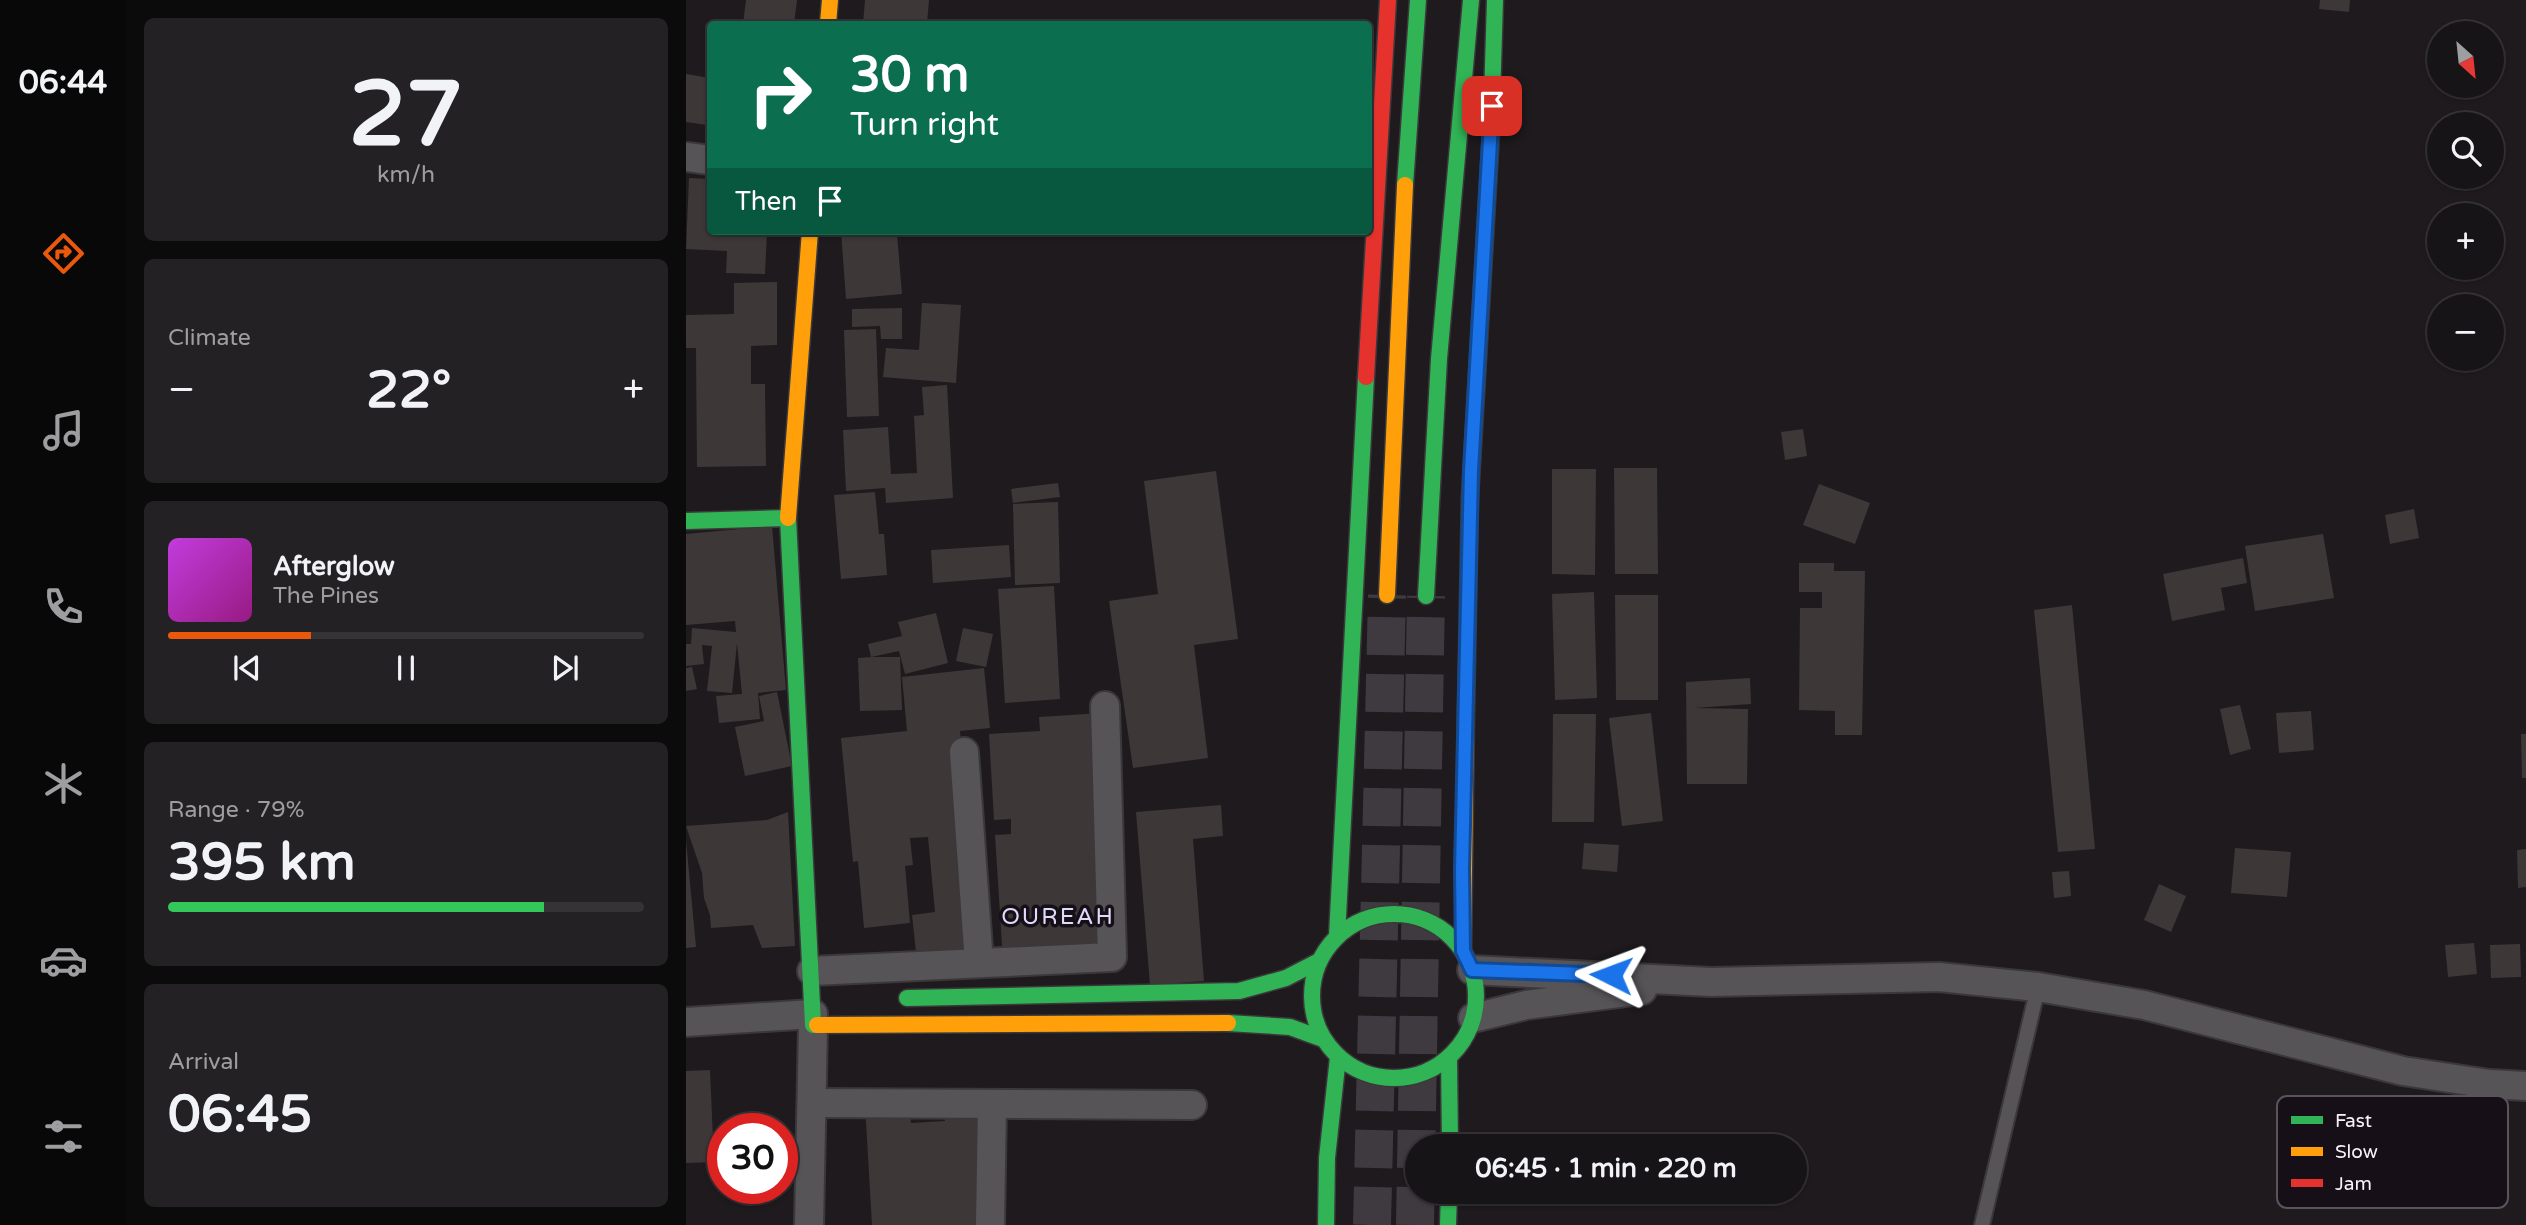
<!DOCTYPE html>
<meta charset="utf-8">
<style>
body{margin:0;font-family:"Varela Round",sans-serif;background:#232123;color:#f1f3f6;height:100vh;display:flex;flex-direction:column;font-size:26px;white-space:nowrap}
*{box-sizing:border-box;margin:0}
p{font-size:23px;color:#9e9ea1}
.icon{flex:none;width:38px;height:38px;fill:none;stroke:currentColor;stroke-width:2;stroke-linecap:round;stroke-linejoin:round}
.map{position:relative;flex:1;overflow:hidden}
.panel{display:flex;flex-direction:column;gap:18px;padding:18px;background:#0c0b0c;width:560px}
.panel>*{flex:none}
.hud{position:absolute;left:21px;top:21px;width:665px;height:214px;border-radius:7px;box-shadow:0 2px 5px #0004,0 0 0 2px #353335;background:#0b6e4f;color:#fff;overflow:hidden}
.needle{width:46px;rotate:153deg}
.fabs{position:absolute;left:1741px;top:21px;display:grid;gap:14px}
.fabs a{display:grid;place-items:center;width:77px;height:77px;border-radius:50%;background:#161416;box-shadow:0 2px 5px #0004,0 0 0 2px #353335;font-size:35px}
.speed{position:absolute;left:21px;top:1113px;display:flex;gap:14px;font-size:35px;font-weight:700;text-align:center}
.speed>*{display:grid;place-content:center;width:91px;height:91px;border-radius:50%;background:#161416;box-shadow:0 2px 5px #0004,0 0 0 2px #353335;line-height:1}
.speed .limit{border:10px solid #d22;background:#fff;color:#111}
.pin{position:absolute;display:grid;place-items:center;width:60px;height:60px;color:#fff;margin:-30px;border-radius:14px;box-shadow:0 4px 10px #0006}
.me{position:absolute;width:77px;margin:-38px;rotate:273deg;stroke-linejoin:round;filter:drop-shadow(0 0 5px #0008)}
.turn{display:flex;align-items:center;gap:24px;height:147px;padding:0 28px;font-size:32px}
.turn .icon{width:91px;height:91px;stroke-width:2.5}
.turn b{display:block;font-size:49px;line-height:60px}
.then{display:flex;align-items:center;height:66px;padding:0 28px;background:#0003;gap:14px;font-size:26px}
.big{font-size:52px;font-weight:700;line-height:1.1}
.panel .card{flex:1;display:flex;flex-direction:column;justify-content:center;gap:10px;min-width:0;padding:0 24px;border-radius:10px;background:#232123}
.panel .dial{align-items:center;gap:0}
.dial b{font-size:91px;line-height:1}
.song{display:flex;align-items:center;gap:21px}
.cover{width:84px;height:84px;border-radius:10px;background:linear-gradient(135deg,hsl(290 70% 55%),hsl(310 70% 35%))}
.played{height:7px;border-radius:4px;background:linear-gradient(90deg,#ea580c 30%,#353335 30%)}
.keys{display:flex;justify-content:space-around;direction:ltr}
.heat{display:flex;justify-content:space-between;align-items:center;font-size:38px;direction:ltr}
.charge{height:10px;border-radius:5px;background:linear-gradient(90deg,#34c759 79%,#353335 0)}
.trip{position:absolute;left:719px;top:1134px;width:402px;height:70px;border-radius:35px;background:#161416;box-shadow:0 2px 5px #0004,0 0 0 2px #353335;font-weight:700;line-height:70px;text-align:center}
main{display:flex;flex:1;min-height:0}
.menu{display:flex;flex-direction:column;width:126px;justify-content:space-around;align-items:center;background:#090809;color:#9e9ea1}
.menu .icon{width:49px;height:49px}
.menu .current{color:#ea580c}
.menu b{font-size:32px;color:#f1f3f6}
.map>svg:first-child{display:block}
.building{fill:#3e3737}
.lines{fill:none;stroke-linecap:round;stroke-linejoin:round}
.highway-tunnel{stroke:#3f3a3f;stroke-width:38;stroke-dasharray:38 19;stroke-linecap:butt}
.lane-casing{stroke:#3b383b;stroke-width:18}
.street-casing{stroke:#3b383b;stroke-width:32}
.fast-casing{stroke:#3b383b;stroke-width:19}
.slow-casing{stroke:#3b383b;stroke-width:19}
.jam-casing{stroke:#3b383b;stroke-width:19}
.lane{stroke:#575457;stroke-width:14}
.street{stroke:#575457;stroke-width:28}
.fast{stroke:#30b455;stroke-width:16}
.slow{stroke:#ff9f0a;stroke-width:16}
.jam{stroke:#e5322d;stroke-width:16}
.route-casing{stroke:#114b97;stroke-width:18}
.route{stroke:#1a73e8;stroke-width:12}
.labels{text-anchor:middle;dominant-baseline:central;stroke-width:7;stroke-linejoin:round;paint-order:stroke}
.quarter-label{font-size:23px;letter-spacing:2px;fill:#dedcfa;stroke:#160f17}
.key{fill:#160f17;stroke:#5a535a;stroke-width:2}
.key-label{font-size:19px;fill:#f7f2f8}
</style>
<main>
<nav class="menu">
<b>06:44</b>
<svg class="icon current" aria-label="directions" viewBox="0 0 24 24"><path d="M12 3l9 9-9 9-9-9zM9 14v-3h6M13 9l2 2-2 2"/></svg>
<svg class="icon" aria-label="music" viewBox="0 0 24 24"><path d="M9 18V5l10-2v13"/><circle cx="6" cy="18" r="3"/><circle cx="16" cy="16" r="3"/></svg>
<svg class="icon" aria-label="phone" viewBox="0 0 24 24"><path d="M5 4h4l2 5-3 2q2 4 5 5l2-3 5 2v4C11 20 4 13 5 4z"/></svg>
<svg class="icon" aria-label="climate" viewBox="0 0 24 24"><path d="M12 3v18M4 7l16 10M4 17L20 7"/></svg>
<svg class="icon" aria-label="car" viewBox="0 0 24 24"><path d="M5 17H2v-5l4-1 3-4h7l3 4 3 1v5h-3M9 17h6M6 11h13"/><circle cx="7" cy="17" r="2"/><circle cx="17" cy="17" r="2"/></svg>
<svg class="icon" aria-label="filters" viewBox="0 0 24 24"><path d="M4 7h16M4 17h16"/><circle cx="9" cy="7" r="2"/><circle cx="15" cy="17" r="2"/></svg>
</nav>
<section class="panel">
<div class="card dial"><b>27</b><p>km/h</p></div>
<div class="card"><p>Climate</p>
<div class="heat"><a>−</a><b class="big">22°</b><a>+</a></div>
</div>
<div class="card">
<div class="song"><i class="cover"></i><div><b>Afterglow</b><p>The Pines</p></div></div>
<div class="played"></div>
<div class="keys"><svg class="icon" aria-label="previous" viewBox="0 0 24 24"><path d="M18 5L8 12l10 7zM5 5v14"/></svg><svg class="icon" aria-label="pause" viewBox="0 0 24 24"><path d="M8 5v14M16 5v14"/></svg><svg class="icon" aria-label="next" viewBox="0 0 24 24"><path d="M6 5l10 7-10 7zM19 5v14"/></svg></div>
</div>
<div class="card"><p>Range · 79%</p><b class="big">395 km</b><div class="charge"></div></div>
<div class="card"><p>Arrival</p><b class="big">06:45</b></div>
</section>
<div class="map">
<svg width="1840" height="1225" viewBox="0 0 1840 1225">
<rect width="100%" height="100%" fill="#1e1a1e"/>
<g class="building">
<path d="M60,0H111L108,24H57Z"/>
<path d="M179,0H243L241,24H177Z"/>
<path d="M1634,0H1664L1663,12L1633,9Z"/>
<path d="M0,74L24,78L21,125L0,122Z"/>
<path d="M3,178L24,179V231H81L79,274L40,273L41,251L0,249Z"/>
<path d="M155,231H188L189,235L211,234L216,294L160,299Z"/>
<path d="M91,282V345L65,346V384H79L80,466L11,467L10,348H0V315L48,314V283Z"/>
<path d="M236,303L275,305L270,383L197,377L200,348L233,350Z"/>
<path d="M216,308V339H195L194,326L166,327V309Z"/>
<path d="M190,329L193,416L161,417L158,330Z"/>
<path d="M261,385L267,498L200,503L199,488L160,491L157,430L202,427L205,474L231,473L228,416L238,415L236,387Z"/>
<path d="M1117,429L1121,456L1099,460L1095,432Z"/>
<path d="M928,468H971L972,574H929Z"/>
<path d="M866,469H910L909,575L866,574Z"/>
<path d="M530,471L552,639L508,645L522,758L447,768L423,601L472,594L458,481Z"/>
<path d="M372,483L374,497L327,503L325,489Z"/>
<path d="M1133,484L1184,503L1169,544L1117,525Z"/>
<path d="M189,492L193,534H198L201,575L155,579L148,495Z"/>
<path d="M372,502L374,583L329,585L327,504Z"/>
<path d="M1728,509L1733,538L1704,544L1699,515Z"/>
<path d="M86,526L100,690L72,693L74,719L33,723L30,696L56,694L51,643L46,693L21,691L26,646L16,645L18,664L0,666V644H5L6,628L50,632L49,621L0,625V534Z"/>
<path d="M1637,534L1648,598L1569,611L1559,546Z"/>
<path d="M323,545L325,577L247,583L245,550Z"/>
<path d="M1557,558L1561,583L1535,588L1539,610L1486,621L1477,574Z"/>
<path d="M1113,563H1148V571H1179L1176,735H1149V711L1113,710L1114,608H1136V592H1113Z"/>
<path d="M368,586L374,699L319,703L312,589Z"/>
<path d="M908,592L911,698L869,700L866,594Z"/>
<path d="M929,595H972V700H930Z"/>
<path d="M1386,605L1409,849L1372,852L1348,610Z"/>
<path d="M250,613L262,663L219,674L213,651L185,657L182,644L216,636L212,622Z"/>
<path d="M277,628L307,634L300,667L270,661Z"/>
<path d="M186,657H214L216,710L174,711L172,658Z"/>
<path d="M6,667L11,689L0,691V668Z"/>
<path d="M298,668L304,728L274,731L284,838L290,965L232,971L226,915L249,912L242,837L224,838L227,865L219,866L224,923L178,928L172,861L167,862L155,738L221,731L216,677Z"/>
<path d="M1064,678L1065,704L1008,708L1062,709L1061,784H1001L1000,682Z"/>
<path d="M91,692L106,766L59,776L49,727L78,721L73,696Z"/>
<path d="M1554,705L1565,749L1544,755L1534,709Z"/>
<path d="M1625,711L1628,750L1593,753L1590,713Z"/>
<path d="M415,713L431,969L318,976L309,835L325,834V819L308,820L303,734L354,731L353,717Z"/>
<path d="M965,713L977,821L936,826L923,718Z"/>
<path d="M867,714H910L908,822H866Z"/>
<path d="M1835,734H1840V778H1836Z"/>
<path d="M535,805L537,836L507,839L518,981L464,985L450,812Z"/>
<path d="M102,812L109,946L76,948L67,925L25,928L24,915L18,898L16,873L0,826L81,820Z"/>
<path d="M0,840L10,947L0,948Z"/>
<path d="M898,843L933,845L931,872L896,869Z"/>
<path d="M1549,848L1605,852L1601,897L1545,893Z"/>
<path d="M1840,849V887L1832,888L1831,850Z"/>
<path d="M1383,871L1385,896L1368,898L1366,872Z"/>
<path d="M1473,884L1500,896L1485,932L1458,920Z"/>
<path d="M1788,943L1791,974L1762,977L1759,945Z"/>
<path d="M1834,944L1835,977L1805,978L1804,945Z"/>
<path d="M24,1070L28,1162L0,1163V1071Z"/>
<path d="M306,1098L313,1225H186L179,1105L224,1102L225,1123L259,1121L258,1101Z"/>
</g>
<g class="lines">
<g class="highway-tunnel">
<path d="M686,1225L701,595"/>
<path d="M729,1225L740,596"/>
</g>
<g class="lane-casing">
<path id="lane" d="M1296,1225L1352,987"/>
</g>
<g class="street-casing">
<g id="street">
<path d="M0,157L24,160"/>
<path d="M278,752L293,963"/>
<path d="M786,970L1025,982L1253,977L1352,987L1458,1005L1717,1071L1803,1084L1840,1086"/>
<path d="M126,971L426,957L419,706"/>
<path d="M787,1018L840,1005L956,990"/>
<path d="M0,1022L127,1014"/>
<path d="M126,1103L506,1105"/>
<path d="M123,1225L127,1025"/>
<path d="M304,1225L306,1104"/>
</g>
</g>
<g class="fast-casing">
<g id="fast">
<path d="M719,185L732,0"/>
<path d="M784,497L805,132L809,0"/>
<path d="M0,521L102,518L127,1025H131"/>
<path d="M740,596L753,359L785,0"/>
<circle cx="708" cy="996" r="82"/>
<path d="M651,936L680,377"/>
<path d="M221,998L553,991L600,978L633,961"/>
<path d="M542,1023L604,1027L637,1039"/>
<path d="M763,1057L764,1146"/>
<path d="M640,1225L641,1158L652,1057"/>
<path d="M762,1225L763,1192"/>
</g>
</g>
<g class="slow-casing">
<g id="slow">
<path d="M142,24L144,0"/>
<path d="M102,518L124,231"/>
<path d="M701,595L719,185"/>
<path d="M777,951L780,709"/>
<path d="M131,1025L542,1023"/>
</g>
</g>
<g class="jam-casing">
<g id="jam">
<path d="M680,377L702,0"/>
<path d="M780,709L784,497"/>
</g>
</g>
<use href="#lane" class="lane"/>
<use href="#street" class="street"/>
<use href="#fast" class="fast"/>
<use href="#slow" class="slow"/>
<use href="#jam" class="jam"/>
</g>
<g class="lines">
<g class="route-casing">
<path id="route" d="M806,106L785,471L776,869L777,951L786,970L925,975"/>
</g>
<use href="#route" class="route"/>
</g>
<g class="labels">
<g class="quarter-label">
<text x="372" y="917">OUREAH</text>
</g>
</g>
<rect x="1591" y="1096" width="231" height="112" rx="10" class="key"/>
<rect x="1605" y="1116" width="32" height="8" fill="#30b455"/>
<rect x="1605" y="1147" width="32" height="9" fill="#ff9f0a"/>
<rect x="1605" y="1179" width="32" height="8" fill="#e5322d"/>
<g class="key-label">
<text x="1649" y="1127">Fast</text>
<text x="1649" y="1158">Slow</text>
<text x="1649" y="1190">Jam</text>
</g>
</svg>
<div class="fabs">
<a><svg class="needle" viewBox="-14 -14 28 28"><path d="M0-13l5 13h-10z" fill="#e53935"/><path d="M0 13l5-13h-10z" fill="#9e9ea1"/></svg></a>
<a><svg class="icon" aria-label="search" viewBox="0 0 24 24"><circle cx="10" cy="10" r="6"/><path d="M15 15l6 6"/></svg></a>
<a>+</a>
<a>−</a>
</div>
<div class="speed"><div class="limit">30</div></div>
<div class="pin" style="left:806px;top:106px;background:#d93025"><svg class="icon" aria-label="arrive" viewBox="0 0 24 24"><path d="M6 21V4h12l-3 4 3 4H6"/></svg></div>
<svg class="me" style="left:925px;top:975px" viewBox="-20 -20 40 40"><path d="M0-17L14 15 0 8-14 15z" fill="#1a73e8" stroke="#fff" stroke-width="4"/></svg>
<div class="trip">06:45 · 1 min · 220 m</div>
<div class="hud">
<div class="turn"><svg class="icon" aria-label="right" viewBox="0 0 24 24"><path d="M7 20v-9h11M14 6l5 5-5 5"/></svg><div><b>30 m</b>Turn right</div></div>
<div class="then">Then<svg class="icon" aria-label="arrive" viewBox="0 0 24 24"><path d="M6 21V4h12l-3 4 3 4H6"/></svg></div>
</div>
</div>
</main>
